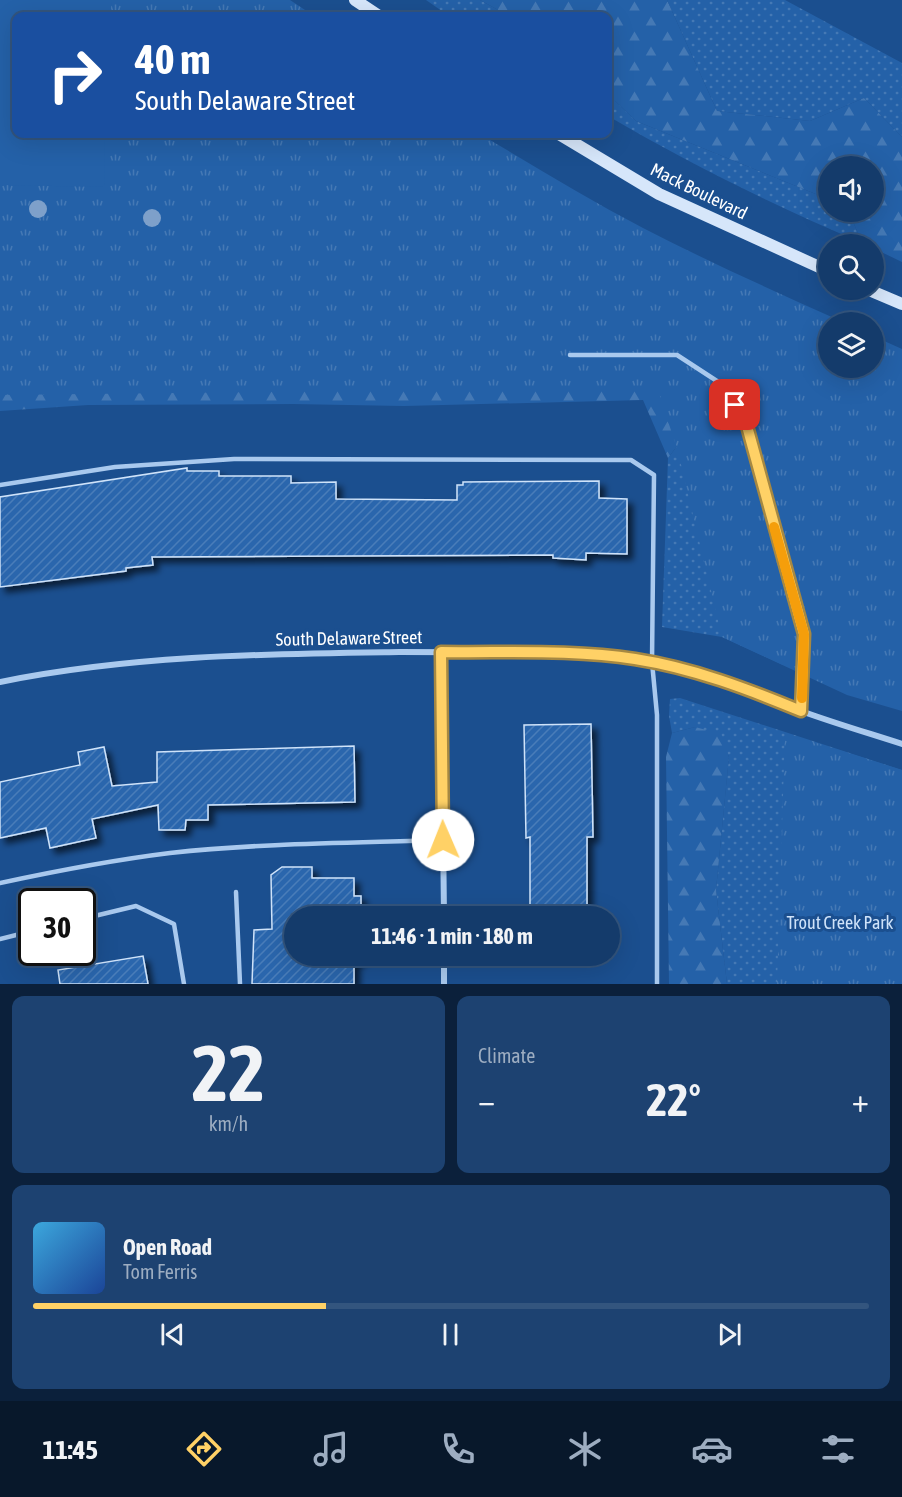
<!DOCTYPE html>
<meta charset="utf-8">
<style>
body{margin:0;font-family:"Asap Condensed",sans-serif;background:#1d4271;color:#f1f3f6;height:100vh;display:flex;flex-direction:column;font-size:22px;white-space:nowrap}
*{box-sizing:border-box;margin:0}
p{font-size:20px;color:#9dadc1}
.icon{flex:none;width:33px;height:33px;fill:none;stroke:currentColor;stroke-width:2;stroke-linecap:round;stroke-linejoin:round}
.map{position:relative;height:984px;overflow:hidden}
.panel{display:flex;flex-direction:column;gap:12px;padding:12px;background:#0b203b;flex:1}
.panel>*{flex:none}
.guide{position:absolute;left:12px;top:12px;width:600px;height:126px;border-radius:12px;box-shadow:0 6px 24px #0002,0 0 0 2px #33557e;background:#1a4fa0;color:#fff;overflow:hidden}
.tools{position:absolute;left:818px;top:156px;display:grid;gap:12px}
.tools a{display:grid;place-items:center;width:66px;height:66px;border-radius:50%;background:#143b6b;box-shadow:0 6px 24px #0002,0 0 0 2px #33557e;font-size:30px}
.speed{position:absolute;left:18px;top:888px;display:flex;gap:12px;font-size:30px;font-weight:700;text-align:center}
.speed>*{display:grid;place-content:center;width:78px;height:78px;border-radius:50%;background:#143b6b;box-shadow:0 6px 24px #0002,0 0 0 2px #33557e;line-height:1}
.speed .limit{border:3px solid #111;border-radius:9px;background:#fff;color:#111}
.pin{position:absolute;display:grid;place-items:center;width:51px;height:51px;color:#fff;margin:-26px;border-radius:12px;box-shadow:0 3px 9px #0006}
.me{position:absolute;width:66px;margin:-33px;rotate:359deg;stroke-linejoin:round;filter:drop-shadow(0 0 4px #0008)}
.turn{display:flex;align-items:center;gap:21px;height:126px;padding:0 24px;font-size:27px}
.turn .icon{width:78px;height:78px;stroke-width:2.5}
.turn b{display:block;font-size:42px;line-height:51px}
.big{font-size:45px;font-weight:700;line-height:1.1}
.panel .tile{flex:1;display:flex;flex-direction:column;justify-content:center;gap:9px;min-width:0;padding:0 21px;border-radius:12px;background:#1d4271}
.panel .dial{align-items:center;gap:0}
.dial b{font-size:78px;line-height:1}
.song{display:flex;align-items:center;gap:18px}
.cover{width:72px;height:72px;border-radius:9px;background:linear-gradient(135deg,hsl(200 70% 55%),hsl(220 70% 35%))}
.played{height:6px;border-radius:3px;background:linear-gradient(90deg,#ffd166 35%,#33557e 35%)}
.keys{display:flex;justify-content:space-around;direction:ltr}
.heat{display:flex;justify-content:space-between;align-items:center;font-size:33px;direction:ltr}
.panel .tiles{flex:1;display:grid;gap:12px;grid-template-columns:1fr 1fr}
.tile:last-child{grid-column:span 2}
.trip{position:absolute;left:284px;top:906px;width:336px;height:60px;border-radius:30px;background:#143b6b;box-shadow:0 6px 24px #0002,0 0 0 2px #33557e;font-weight:700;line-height:60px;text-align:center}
.tabs{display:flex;height:96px;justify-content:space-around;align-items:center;background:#08182b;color:#9dadc1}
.tabs .icon{width:42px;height:42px}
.tabs .selected{color:#ffd166}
.tabs b{font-size:27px;color:#f1f3f6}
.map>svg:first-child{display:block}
.grass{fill:url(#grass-dots)}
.forest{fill:url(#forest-firs)}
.park{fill:url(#park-tufts)}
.pitch{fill:#2461a8}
.building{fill:url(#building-hatch);stroke:#cfe3fa;stroke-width:1.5;filter:url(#shadow)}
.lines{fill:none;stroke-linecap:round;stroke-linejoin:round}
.service{stroke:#a9c9ee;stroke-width:4.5}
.minor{stroke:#a9c9ee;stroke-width:6}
.secondary{stroke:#d6e6fa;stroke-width:12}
.tree{fill:#7ea0ca}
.route-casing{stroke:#a68842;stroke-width:15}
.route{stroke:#ffd166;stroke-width:10}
.slow{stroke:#f59e0b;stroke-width:10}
.labels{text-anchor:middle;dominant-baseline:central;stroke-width:6;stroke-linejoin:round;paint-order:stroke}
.street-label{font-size:18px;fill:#fff;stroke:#1b4f8f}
.park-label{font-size:18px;fill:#cfe3fa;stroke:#1b4f8f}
</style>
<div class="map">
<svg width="902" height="984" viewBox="0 0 902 984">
<defs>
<pattern id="grass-dots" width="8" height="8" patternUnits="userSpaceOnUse" patternTransform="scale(1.5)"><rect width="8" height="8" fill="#2461a8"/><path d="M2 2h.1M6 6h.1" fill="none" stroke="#4579b5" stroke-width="1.8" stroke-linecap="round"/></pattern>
<pattern id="forest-firs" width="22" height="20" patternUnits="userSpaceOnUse" patternTransform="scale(1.5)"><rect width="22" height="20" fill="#2461a8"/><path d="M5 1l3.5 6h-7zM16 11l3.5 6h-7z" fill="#4579b5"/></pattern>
<pattern id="park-tufts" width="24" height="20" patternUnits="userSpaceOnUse" patternTransform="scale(1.5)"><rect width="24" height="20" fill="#2461a8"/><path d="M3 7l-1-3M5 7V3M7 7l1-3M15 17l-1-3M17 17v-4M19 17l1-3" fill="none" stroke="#4579b5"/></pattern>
<pattern id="building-hatch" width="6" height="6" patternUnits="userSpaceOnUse" patternTransform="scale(1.5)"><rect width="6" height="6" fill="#2a66ad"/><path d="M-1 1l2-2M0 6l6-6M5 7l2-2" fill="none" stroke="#4a7db9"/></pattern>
<filter id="shadow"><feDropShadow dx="5.5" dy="5.5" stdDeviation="3" flood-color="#0009"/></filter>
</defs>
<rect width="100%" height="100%" fill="#1b4f8f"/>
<g class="grass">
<path d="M426,0H480L509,16H449Z"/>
<path d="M667,0H785L902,63V137L864,98L810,121L717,111Z"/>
<path d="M608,94L636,121L828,199V212H849L862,243C775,206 690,164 608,116Z"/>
<path d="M709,404L783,665L722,637L662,627L668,458Z"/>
<path d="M680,698L902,770V984H727L716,890L729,756L695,727L672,733L669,716L670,699Z"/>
</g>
<g class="forest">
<path d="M480,0H667L717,111L810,121L864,98L902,137V262L873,248V244L862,243L849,212H873V166H828V199L636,121L608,94V16H509Z"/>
<path d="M653,376L709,404L668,458L643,400L404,406L293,404L88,405L0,411V377Z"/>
<path d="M695,727L721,734L729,757L716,890L727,984H669L666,757L672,733Z"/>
</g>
<g class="park">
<path d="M0,0H290L314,16H16V134H480C534,166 588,199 643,228C709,262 776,292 843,322H828V368H873V336L902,349V711L847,695L722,637L678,452L657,387L0,395Z"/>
<path d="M785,733L902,770V984H777Z"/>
</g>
<path class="pitch" d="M0,0H112L110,16H16V134H104L105,187L0,185Z"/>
<g class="building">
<path d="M187,468V471H219V476H291V483L336,482V499L457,500V485H463V482L599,481V498L627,499V554L586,553V560L553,558V555L152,557L153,565L126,568V571L0,587V497Z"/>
<path d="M591,724L593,837H587V916H530V837L526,838L524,725Z"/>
<path d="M354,746L355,802L208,805V820H186L185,830H159L158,805L92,819L96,838L50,848L46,828L0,838V782L80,765L78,752L104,747L112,786L157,782V752Z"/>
<path d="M282,867H312V878H354V896H361V916H294V956H361L360,960H354V984H252L254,930L272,929L271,875Z"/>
<path d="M143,956L148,984H60L58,970Z"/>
</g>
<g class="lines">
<g class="service">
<path d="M570,355H677L723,385L747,426L804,634L801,711"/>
<path d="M0,485L115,467L234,459L631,460L654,475L652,662L657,715V984"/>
<path d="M0,883C56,871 113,860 170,853C261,843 352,843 443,840"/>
<path d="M236,892L240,984"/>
<path d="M82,919L136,906L174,924L184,984"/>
<path d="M0,939L32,931"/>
</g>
<g class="minor">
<path d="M441,652L444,916"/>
<path d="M0,682C133,655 264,654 399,652C442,652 485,652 529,653C564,654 599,653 634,659C693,668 746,691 801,711C834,723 868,733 902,744"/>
<path d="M444,956V984"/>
</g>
<g class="secondary">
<path d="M355,0L379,16"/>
<path d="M559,134L659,194L828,271"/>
<path d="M869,290L902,304"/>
</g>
</g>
<g class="tree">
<circle cx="38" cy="209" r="9"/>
<circle cx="152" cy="218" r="9"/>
</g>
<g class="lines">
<g class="route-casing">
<path id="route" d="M443,840L441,652C505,653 572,649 635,659C693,668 748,689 801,711L804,634L747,426L735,405"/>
</g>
<use href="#route" class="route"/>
<path class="slow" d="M774,527L804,634L802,698"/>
</g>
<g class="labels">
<g class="street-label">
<text transform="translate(699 191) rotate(26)">Mack Boulevard</text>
<text transform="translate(349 638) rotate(-1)">South Delaware Street</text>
</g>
<g class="park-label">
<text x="840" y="922">Trout Creek Park</text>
</g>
</g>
</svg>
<div class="tools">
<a><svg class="icon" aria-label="sound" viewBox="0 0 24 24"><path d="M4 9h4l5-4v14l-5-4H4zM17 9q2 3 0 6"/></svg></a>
<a><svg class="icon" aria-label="search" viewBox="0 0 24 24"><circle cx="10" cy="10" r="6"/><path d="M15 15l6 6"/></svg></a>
<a><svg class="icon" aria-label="layers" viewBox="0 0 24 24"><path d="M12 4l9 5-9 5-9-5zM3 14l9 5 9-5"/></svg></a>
</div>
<div class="speed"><div class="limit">30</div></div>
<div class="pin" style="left:735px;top:405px;background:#d93025"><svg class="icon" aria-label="arrive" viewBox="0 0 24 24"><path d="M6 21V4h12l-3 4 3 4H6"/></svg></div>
<svg class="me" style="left:443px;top:840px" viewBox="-20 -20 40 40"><circle r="19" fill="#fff"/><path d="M0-13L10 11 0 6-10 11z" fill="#ffd166"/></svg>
<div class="trip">11:46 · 1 min · 180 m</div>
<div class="guide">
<div class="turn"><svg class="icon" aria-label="right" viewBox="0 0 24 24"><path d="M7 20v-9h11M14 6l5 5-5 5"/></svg><div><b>40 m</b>South Delaware Street</div></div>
</div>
</div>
<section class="panel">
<div class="tiles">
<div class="tile dial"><b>22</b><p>km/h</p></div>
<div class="tile"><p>Climate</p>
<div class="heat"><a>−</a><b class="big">22°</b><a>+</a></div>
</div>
<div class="tile">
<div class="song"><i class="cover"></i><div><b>Open Road</b><p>Tom Ferris</p></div></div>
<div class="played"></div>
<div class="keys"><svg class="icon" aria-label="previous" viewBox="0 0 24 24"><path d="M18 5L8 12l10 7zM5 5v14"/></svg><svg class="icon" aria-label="pause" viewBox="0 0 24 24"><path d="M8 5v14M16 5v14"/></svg><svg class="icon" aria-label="next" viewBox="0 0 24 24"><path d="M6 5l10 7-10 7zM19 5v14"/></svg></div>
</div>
</div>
</section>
<nav class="tabs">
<b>11:45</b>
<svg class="icon selected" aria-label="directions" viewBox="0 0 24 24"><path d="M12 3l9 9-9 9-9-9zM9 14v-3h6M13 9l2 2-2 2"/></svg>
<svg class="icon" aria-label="music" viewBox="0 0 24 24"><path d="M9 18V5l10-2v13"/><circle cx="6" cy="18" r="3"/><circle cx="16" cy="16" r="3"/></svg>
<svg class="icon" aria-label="phone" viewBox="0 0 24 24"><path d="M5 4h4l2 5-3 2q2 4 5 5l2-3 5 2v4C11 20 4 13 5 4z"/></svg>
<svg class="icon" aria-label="climate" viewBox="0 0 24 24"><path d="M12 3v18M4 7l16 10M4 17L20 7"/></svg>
<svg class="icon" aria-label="car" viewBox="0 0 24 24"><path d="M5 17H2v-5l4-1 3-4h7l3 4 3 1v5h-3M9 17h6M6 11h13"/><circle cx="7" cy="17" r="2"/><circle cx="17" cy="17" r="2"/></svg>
<svg class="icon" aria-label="filters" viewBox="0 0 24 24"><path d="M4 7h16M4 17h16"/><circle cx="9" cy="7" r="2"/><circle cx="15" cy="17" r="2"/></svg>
</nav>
